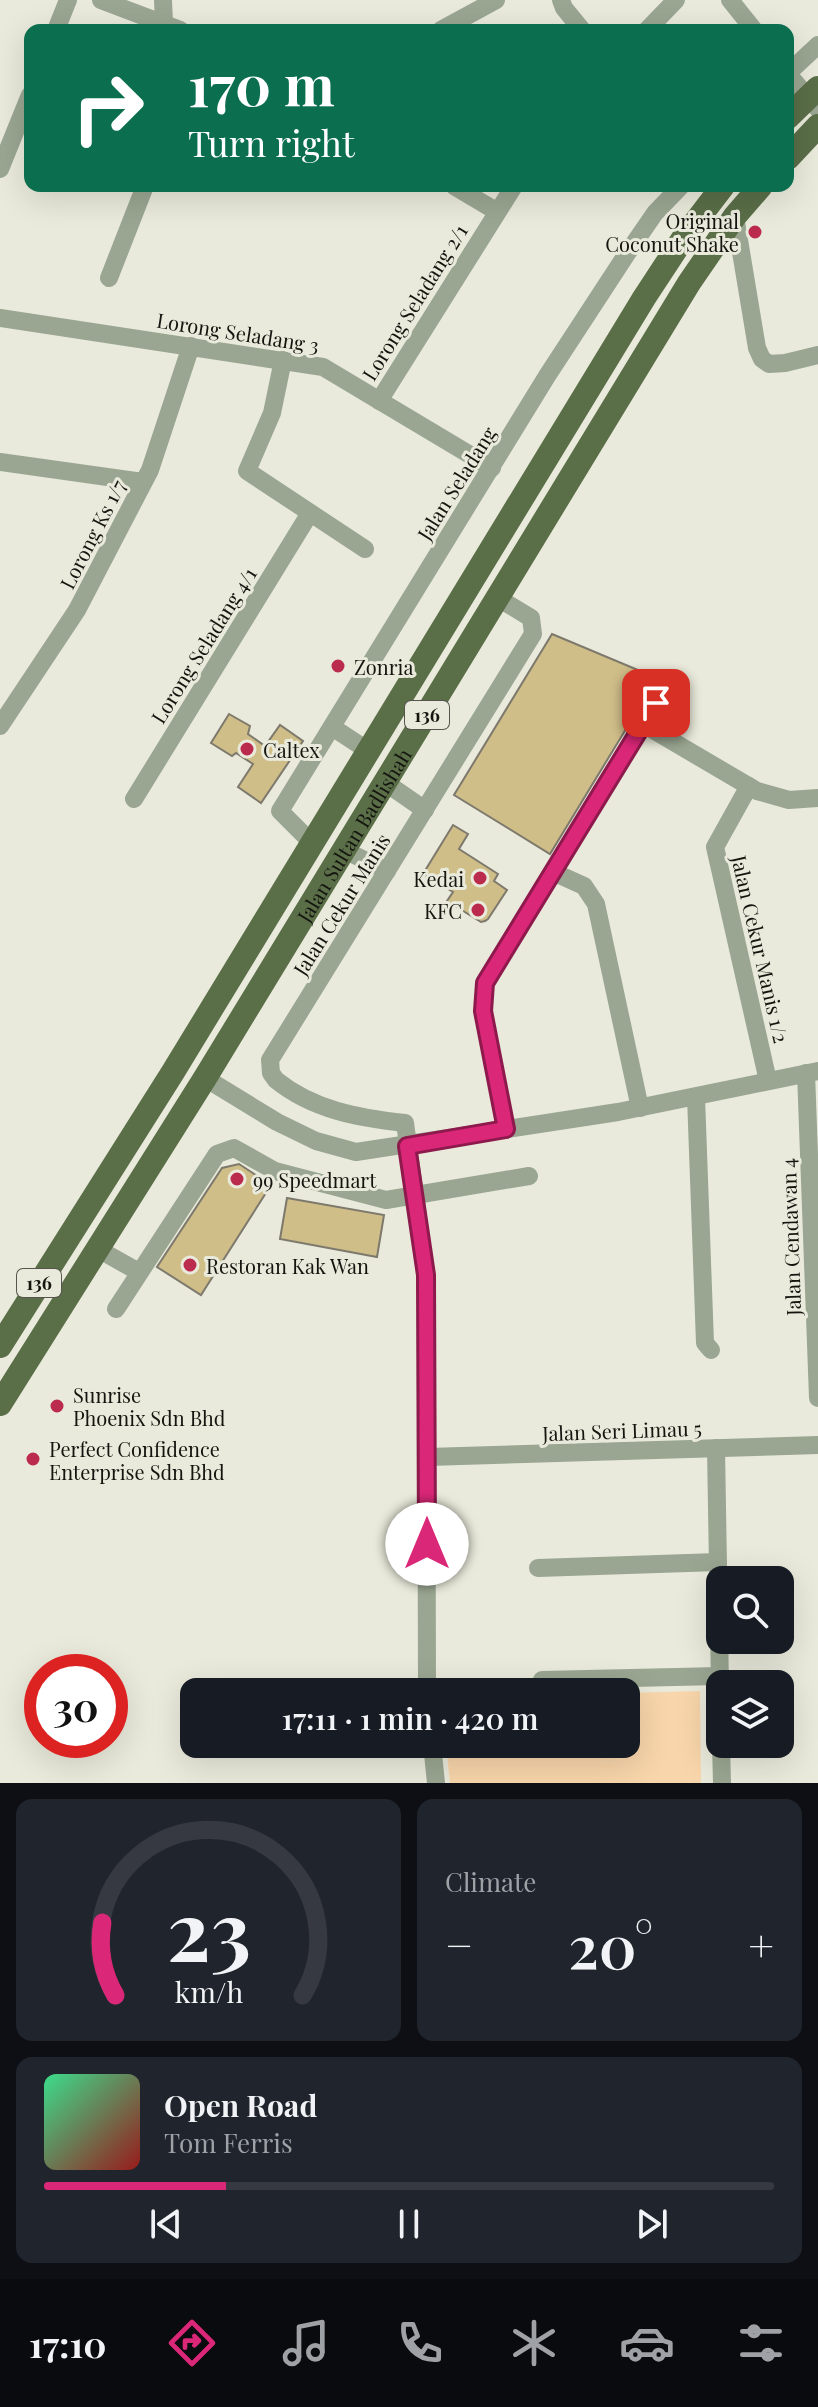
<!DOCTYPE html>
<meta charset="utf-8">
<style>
body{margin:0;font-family:"Playfair Display",serif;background:#20242c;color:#f1f3f6;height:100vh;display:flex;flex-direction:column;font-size:30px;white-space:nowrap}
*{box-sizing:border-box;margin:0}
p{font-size:26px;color:#9ea1a6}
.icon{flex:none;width:44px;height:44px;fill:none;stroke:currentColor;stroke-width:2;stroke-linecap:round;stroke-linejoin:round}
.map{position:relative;height:1783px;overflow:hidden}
.side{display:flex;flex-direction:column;gap:16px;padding:16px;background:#0d0f14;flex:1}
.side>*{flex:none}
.top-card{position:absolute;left:24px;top:24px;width:770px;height:168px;border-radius:16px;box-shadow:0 8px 32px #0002;background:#0b6e4f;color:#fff;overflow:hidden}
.fabs{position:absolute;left:706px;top:1566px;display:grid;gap:16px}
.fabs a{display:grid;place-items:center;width:88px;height:88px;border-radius:16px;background:#171b24;box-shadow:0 8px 32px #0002;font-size:40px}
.speed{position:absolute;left:24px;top:1654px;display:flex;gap:16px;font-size:40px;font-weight:700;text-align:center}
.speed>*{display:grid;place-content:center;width:104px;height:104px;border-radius:50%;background:#171b24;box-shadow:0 8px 32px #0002;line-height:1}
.speed .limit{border:12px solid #d22;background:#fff;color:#111}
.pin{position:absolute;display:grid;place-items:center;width:68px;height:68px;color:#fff;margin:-34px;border-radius:16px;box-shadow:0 4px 12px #0006}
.me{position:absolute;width:88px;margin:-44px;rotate:0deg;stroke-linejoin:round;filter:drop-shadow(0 0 6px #0008)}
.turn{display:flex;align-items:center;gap:28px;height:168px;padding:0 32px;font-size:36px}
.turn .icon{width:104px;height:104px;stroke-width:2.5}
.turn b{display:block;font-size:56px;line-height:68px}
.big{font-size:60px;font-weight:600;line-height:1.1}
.side .card{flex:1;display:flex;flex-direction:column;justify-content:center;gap:12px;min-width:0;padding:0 28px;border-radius:16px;background:#20242c}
.side .dial{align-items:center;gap:0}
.dial svg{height:208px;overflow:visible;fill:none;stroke:#363941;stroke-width:7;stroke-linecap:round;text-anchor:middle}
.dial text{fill:#f1f3f6;stroke:none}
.song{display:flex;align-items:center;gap:24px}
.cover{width:96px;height:96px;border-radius:12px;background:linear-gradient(135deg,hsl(150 70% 55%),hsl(0 70% 35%))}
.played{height:8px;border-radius:4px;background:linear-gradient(90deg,#db2777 25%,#363941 25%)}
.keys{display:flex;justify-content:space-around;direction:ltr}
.heat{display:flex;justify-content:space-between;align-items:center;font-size:44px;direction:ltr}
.side .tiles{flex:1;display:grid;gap:16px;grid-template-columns:1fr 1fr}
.card:last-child{grid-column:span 2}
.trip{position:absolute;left:180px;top:1678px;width:460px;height:80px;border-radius:16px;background:#171b24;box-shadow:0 8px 32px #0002;font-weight:600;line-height:80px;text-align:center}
.tab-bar{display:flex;height:128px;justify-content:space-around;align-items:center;background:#090b0e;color:#9ea1a6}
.tab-bar .icon{width:56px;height:56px}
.tab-bar .on{color:#db2777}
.tab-bar b{font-size:36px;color:#f1f3f6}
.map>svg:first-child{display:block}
.green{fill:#f8d5aa}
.building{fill:#d0be89;stroke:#7d796c;stroke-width:2}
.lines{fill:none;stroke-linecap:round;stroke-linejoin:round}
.minor{stroke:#9aa691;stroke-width:18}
.primary{stroke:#5a6e48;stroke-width:24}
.route-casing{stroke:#8e194d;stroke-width:20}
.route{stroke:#db2777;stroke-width:14}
.poi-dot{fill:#bb2b4e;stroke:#e9eadb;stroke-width:3}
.labels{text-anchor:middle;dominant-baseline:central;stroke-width:6;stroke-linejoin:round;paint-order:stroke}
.shield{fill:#e9eadb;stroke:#55554d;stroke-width:2}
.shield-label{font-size:18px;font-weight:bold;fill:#151510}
.poi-label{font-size:20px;fill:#151510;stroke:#e9eadb;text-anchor:start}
.street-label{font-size:20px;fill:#151510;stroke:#e9eadb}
</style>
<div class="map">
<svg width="818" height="1783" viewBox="0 0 818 1783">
<rect width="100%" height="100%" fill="#e9eadb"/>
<path class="green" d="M700,1691L701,1783H450L446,1744H626V1693Z"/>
<g class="building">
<path d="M552,634L657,678L550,854L454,795Z"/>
<path d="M229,714L250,726L248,734L265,746L280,725L303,741L261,803L238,787L253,764L236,753L232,756L211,743Z"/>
<path d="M453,825L468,834L459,849L498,874L494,881L507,890L488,919L485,921L481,922L447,901L453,892L423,874Z"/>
<path d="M239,1164L271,1185L201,1295L157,1267L222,1168Z"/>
<path d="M287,1198L384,1215L377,1257L280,1239Z"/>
</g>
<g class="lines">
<g class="minor">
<path d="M101,0L180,30"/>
<path d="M163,0L164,24"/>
<path d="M561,0L564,8L582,30"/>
<path d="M730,0L754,30"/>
<path d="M56,30L68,0"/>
<path d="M441,30L496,0"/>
<path d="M647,30L676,0"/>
<path d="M788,73L818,45"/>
<path d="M788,74L818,109"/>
<path d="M0,169L30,95"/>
<path d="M454,186L496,211"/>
<path d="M735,216L757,348L762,359L769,364L785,363L818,355"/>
<path d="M109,278L145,186"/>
<path d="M0,318L323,367L492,468"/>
<path d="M283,360L272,413L247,471L365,549"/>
<path d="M379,401L514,186"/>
<path d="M0,462L143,482"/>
<path d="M643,724L757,791L789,800L818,798"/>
<path d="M0,726L77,610L150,470L191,346"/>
<path d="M332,727L367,750"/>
<path d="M386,783L425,810"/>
<path d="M749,786L715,847L768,1081"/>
<path d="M134,799L310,513"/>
<path d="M311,842L280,811L547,376L626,255L655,213L681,186"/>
<path d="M344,850L387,871"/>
<path d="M553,872L584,886L596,904L640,1108"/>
<path d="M806,1073L818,1398"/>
<path d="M205,1078L277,1122L316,1141L356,1152L618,1112L818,1071"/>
<path d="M696,1097L705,1343L711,1350"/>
<path d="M506,1129L483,1011L485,983L669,683"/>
<path d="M98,1249L139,1272"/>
<path d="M116,1309L217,1154L234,1148L275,1171L386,1200L529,1176"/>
<path d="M716,1448L720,1686"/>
<path d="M428,1457L818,1445"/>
<path d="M538,1568L718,1562"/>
<path d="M542,1680L720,1676"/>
<path d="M427,1692L426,1275L405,1123C359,1118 313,1110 276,1080L271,1073L270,1060L533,634L531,618L498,598"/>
<path d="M432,1744L436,1783"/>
<path d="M721,1744L722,1783"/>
</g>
<g class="primary">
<path d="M788,117L818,88"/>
<path d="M788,158L818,126"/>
<path d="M0,1346L173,1072L644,298L684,237L723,186"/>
<path id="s1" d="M0,1404L205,1078L689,283L735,216L761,186"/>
</g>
</g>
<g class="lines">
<g class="route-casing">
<path id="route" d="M427,1544L426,1275L407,1146L506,1129L483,1011L485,983L656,703"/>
</g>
<use href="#route" class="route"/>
</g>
<g class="poi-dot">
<circle cx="755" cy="232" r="8"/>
<circle cx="338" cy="666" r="8"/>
<circle cx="247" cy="749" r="8"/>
<circle cx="480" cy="878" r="8"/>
<circle cx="478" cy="910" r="8"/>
<circle cx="237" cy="1179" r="8"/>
<circle cx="190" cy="1265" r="8"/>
<circle cx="57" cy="1406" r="8"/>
<circle cx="33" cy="1459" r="8"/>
</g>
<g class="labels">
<g class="shield">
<rect x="405" y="701" width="44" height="28" rx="6"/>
<rect x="17" y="1269" width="44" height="28" rx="6"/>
</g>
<g class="shield-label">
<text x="427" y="715">136</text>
<text x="39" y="1283">136</text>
</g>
<g class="poi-label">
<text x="739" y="220" text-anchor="end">Original<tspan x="739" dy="23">Coconut Shake</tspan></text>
<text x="354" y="666">Zonria</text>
<text x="263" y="749">Caltex</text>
<text x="464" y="878" text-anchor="end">Kedai</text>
<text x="462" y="910" text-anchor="end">KFC</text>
<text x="253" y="1179">99 Speedmart</text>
<text x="206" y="1265">Restoran Kak Wan</text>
<text x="73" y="1394">Sunrise<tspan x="73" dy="23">Phoenix Sdn Bhd</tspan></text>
<text x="49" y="1448">Perfect Confidence<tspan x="49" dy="23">Enterprise Sdn Bhd</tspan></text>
</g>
<g class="street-label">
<text transform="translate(414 302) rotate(-58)">Lorong Seladang 2/1</text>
<text transform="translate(238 332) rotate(9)">Lorong Seladang 3</text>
<text transform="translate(456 483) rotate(-58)">Jalan Seladang</text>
<text transform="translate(92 534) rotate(-63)">Lorong Ks 1/7</text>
<text transform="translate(203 645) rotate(-58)">Lorong Seladang 4/1</text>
<text stroke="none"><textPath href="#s1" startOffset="670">Jalan Sultan Badlishah</textPath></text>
<text transform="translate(341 904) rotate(-58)">Jalan Cekur Manis</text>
<text transform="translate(761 949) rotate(77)">Jalan Cekur Manis 1/2</text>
<text transform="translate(790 1237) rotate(-92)">Jalan Cendawan 4</text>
<text transform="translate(622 1430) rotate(-2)">Jalan Seri Limau 5</text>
</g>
</g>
</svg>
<div class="fabs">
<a><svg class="icon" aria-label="search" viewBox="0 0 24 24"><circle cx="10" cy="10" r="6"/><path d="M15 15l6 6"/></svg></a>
<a><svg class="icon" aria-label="layers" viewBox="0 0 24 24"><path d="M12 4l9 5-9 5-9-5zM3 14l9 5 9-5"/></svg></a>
</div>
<div class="speed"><div class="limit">30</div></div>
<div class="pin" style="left:656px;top:703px;background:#d93025"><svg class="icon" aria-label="arrive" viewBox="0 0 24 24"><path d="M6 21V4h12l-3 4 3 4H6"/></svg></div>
<svg class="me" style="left:427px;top:1544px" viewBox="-20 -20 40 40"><circle r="19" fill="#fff"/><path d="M0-13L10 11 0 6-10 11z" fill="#db2777"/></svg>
<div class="trip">17:11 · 1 min · 420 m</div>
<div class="top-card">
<div class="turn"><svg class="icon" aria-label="right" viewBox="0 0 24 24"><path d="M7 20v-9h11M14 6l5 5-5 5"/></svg><div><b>170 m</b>Turn right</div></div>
</div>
</div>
<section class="side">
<div class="tiles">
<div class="card dial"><svg viewBox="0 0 100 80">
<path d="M14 69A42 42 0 1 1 86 69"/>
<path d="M14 69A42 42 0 0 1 9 41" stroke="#db2777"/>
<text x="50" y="56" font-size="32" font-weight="700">23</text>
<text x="50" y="72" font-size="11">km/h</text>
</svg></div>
<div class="card"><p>Climate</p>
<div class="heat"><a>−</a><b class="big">20°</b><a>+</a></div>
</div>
<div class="card">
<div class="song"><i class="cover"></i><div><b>Open Road</b><p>Tom Ferris</p></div></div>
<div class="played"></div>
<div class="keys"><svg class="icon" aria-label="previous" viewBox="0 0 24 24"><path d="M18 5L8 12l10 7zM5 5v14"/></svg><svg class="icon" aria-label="pause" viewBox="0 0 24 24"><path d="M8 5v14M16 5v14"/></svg><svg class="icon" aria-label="next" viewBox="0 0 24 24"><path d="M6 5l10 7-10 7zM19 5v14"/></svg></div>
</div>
</div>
</section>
<nav class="tab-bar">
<b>17:10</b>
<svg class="icon on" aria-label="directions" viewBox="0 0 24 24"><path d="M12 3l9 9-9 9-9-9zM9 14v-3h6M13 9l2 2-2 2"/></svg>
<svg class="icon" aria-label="music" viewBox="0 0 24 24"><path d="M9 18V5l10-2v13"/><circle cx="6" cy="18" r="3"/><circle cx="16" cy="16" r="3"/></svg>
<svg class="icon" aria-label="phone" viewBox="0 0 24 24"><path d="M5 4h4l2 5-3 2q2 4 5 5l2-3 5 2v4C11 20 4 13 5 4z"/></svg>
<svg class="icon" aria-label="climate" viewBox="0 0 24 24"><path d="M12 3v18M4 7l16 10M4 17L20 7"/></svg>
<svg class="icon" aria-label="car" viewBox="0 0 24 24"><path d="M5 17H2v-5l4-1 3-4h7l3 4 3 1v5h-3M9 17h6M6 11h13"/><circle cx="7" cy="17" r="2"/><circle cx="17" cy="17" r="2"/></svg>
<svg class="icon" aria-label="filters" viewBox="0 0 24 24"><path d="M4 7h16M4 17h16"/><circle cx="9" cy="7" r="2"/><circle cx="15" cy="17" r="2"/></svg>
</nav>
